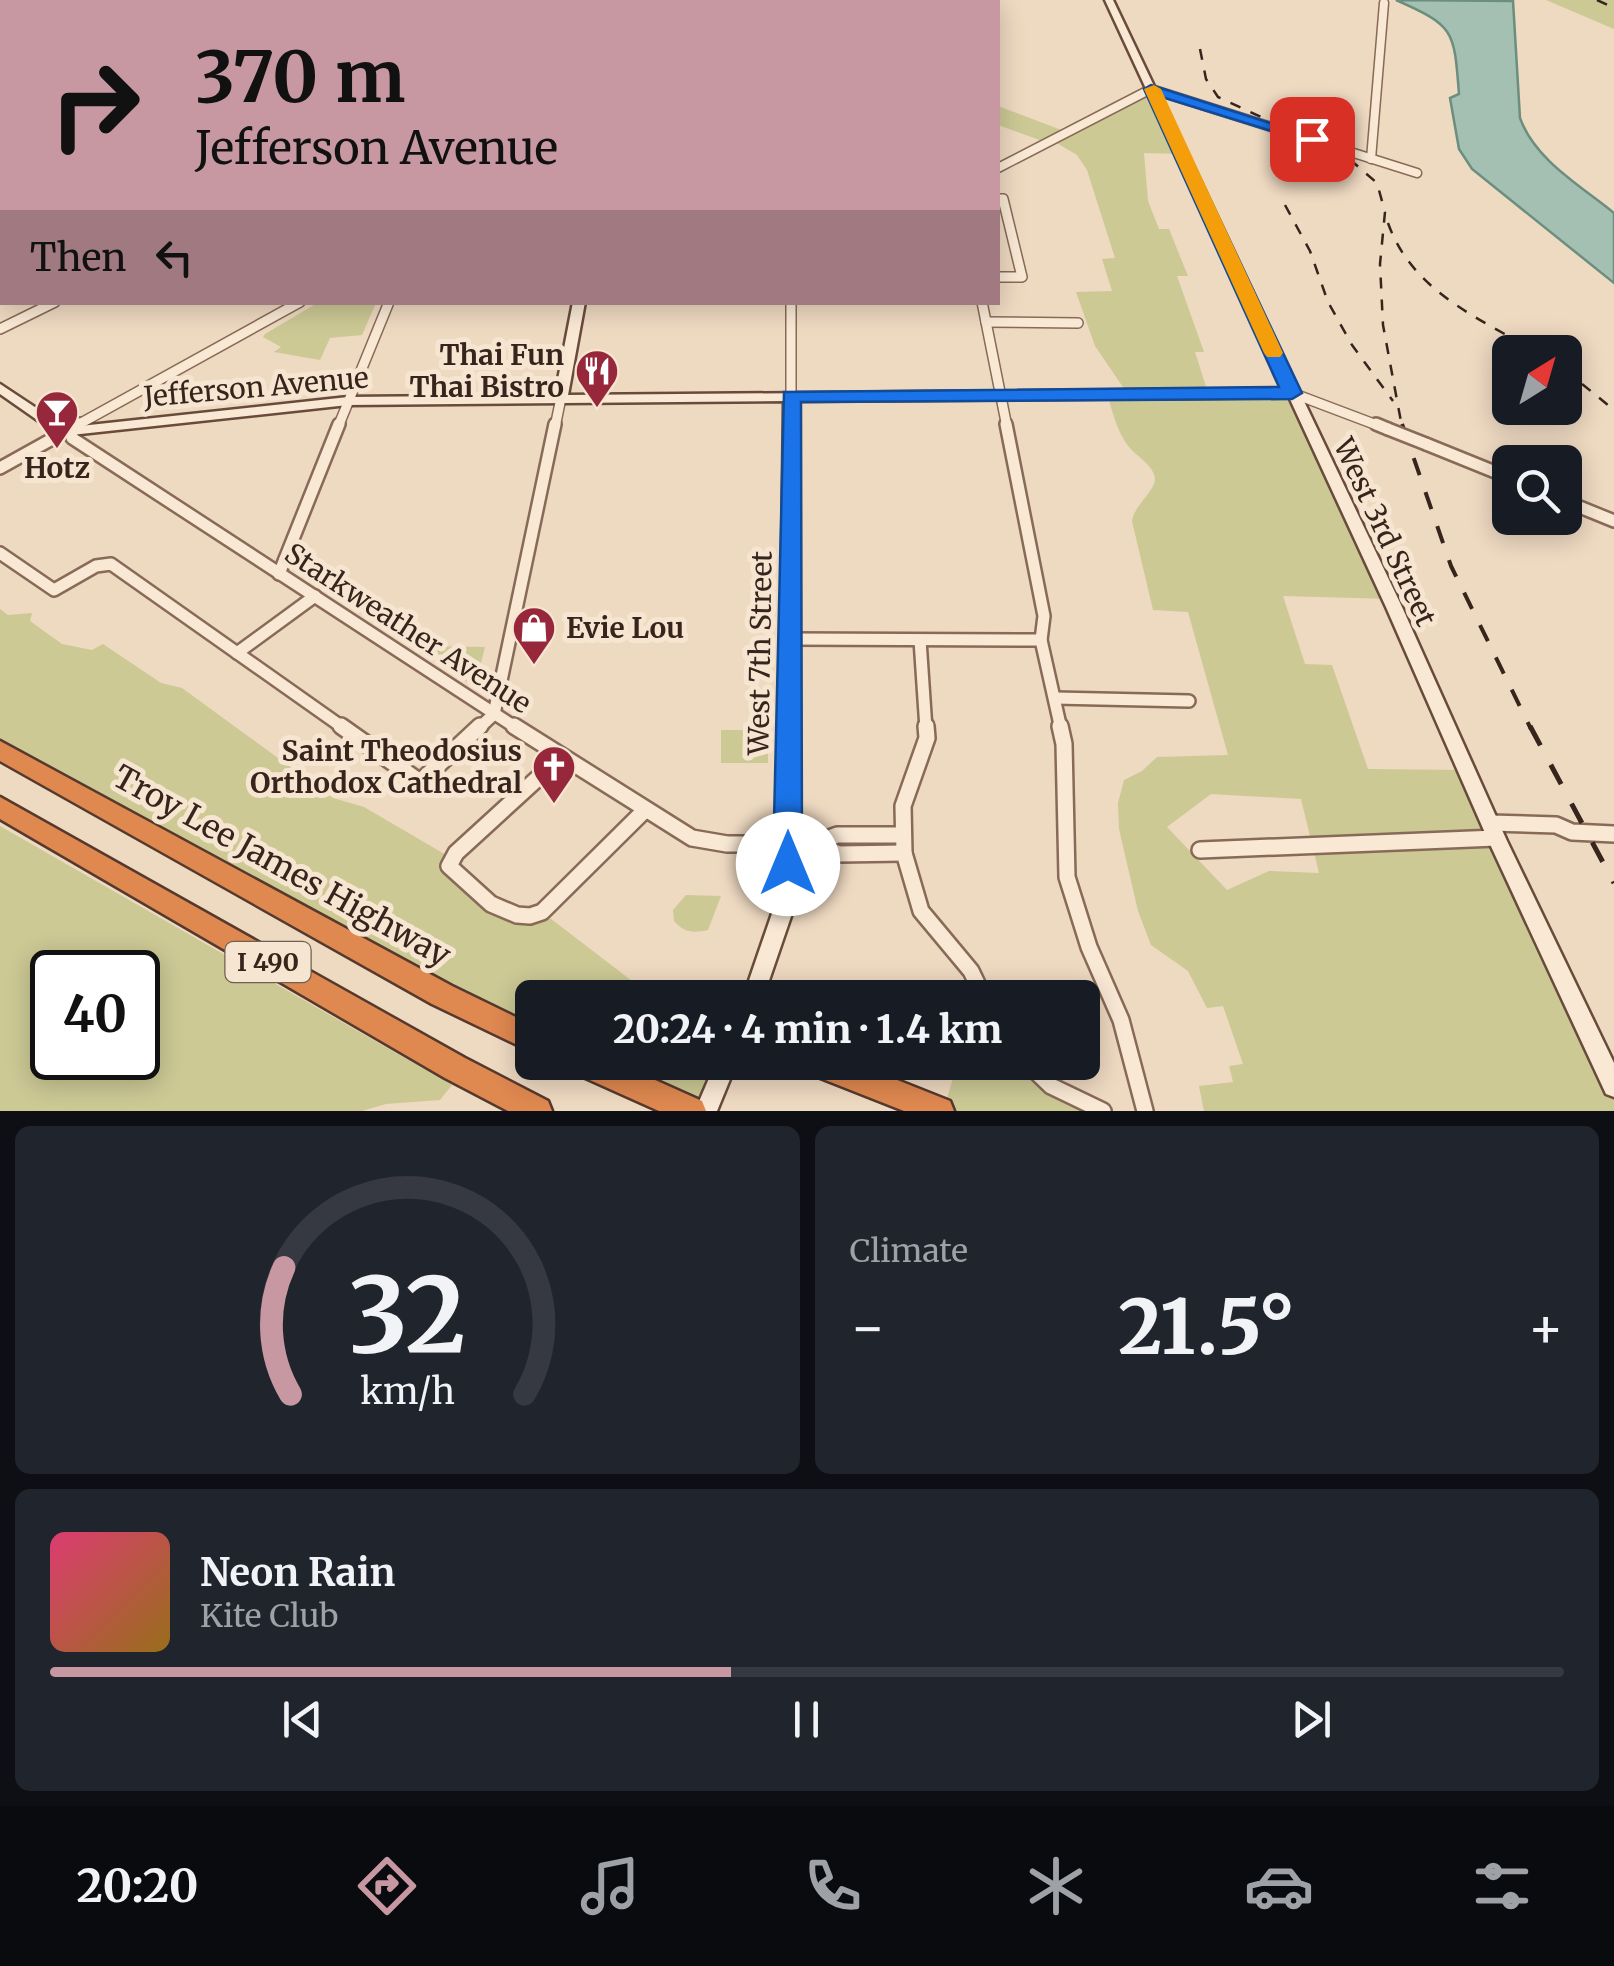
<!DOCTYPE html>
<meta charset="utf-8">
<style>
body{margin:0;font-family:Merriweather,serif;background:#20242c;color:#f1f3f6;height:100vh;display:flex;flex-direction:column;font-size:38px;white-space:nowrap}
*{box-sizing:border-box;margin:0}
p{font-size:32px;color:#9ea1a6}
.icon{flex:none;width:55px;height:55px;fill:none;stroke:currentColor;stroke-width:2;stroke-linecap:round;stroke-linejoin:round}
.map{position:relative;height:1111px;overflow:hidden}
.panel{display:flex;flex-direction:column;gap:15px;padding:15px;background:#0d0f14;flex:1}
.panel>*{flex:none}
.guide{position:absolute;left:0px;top:0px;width:1000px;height:305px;box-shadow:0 5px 25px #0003;background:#c898a2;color:#111;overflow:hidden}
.needle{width:65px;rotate:37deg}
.fabs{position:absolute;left:1492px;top:335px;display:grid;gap:20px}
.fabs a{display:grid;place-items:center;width:90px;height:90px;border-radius:15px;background:#171b24;box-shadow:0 5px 25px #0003;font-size:50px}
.speed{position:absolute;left:30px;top:950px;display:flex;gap:20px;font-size:50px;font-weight:700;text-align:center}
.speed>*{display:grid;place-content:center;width:130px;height:130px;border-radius:50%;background:#171b24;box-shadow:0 5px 25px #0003;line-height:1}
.speed .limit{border:5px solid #111;border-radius:15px;background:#fff;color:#111}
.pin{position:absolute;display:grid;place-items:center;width:85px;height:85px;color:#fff;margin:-42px;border-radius:20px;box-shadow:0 5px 15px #0006}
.me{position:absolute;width:110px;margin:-55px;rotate:0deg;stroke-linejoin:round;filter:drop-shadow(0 0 8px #0008)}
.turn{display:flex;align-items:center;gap:35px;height:210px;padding:0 30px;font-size:45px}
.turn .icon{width:130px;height:130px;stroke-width:2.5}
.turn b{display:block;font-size:70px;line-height:85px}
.then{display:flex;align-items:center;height:95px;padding:0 30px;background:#0003;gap:20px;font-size:38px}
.big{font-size:75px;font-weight:800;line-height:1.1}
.panel .widget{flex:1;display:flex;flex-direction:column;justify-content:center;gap:15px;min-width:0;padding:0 35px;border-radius:15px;background:#20242c}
.panel .dial{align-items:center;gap:0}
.dial svg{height:260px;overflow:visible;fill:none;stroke:#363941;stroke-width:7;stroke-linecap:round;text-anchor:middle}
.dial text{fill:#f1f3f6;stroke:none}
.song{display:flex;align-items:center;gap:30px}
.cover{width:120px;height:120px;border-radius:15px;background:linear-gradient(135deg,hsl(340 70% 55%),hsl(40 70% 35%))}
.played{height:10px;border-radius:5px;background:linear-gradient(90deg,#c898a2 45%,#363941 45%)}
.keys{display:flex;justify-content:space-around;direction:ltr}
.heat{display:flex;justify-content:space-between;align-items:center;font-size:55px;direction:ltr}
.panel .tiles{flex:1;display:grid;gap:15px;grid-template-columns:1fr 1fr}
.widget:last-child{grid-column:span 2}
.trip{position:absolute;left:515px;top:980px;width:585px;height:100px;border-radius:15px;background:#171b24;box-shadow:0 5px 25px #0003;font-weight:800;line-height:100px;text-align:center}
.dock{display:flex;height:160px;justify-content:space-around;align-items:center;background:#090b0e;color:#9ea1a6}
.dock .icon{width:70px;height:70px}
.dock .on{color:#c898a2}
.dock b{font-size:45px;color:#f1f3f6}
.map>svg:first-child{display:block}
.green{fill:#ccc995;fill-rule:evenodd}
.water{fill:#a3c0b3;stroke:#6b8e7f;stroke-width:2.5}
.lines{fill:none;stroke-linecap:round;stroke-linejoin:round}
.street-far3-casing{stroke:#886a58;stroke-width:11}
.street-far2-casing{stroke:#886a58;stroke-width:12}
.street-far1-casing{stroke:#886a58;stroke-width:16}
.street-casing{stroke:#886a58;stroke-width:20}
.secondary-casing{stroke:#694b3c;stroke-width:5}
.highway-casing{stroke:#55392d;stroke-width:5}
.street-far3{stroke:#f9e8d4;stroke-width:8}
.street-far2{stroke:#f9e8d4;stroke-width:9}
.street-far1{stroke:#f9e8d4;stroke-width:11}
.street{stroke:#f9e8d4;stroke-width:15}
.secondary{fill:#f9e8d4;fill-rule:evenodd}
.highway{fill:#df8850;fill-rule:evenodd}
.rail-far2{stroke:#37251d;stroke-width:2.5;stroke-dasharray:11 11;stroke-linecap:butt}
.rail-far1{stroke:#37251d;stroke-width:4;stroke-dasharray:18 18;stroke-linecap:butt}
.rail{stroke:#37251d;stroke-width:5;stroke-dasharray:22 22;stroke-linecap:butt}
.street-bridge-casing{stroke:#886a58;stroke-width:16;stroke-linecap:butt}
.street-bridge{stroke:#f9e8d4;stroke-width:11}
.route{fill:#1a73e8;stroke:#114b97;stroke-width:2.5}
.slow{fill:#f59e0b}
.labels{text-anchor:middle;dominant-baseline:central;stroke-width:10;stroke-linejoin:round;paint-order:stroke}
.shield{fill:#f6e5d0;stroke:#705f53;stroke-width:2.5}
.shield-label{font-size:25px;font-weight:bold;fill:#37251d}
.poi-label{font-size:28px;font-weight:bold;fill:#37251d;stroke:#f6e5d0;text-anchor:end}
.street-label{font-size:28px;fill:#37251d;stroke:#f6e5d0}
.near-street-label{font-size:32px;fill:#37251d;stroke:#f6e5d0}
</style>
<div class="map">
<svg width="1614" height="1111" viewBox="0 0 1614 1111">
<rect width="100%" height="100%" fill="#eed9c1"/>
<g class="green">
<path d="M1546,0H1614V29Z"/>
<path d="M1151,89L1182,154L1144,153L1148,201L1159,229H1169L1188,276H1177L1204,352H1195L1208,393H1292L1391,599L1283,596L1305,664L1332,665L1368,769L1467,770L1614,1086V1111H1204L1199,1086L1233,1082L1229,1066L1243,1064L1223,1006L1207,1008L1188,971L1151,945L1138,911L1119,829L1118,803L1124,780L1142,771L1157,757L1228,755L1188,612L1153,610L1132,521C1135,504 1155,491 1155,479C1154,465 1137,457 1129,447C1117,432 1113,413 1107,394L1127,393L1095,346L1076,292L1112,291L1102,259L1115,258L1087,170L1077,155L1050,139L1045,142L998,125V106L1064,131ZM1211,794L1301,799L1319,873L1269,871L1227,890L1167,827Z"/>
<path d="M319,302L376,303L362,335L330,338L320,360L274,352L281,347L263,337L265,334Z"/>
<path d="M0,609L8,615L32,613L30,621L62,644L92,650L103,644L161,683L182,688L333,798L364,807L453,859L514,917L542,912L653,997L532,998V1045L0,745Z"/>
<path d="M414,646L485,647L475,687L413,646Z"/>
<rect x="721" y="730" width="47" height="33"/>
<path d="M0,826L452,1085L440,1100L386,1104L362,1111H0ZM138,972V1058H52V972Z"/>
<path d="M686,895L721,896L708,930C692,933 685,933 674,921L673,910Z"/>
<path d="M958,1062L1026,1063L1103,1111H943Z"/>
<path d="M570,1063H727L705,1111Z"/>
</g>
<path class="water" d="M1396,0L1513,1L1520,118C1535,160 1581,186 1614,213V283L1472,169L1459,149L1450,98L1459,94C1454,30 1455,26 1396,0Z"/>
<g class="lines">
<g class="street-far3-casing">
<g id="street-far3">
<path d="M616,0L623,2"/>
<path d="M583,2L588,0"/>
<path d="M1371,159L1384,3"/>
<path d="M998,168L1151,89L1417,173"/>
</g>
</g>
<g class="street-far2-casing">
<g id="street-far2">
<path d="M998,199H1003L1022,277H998"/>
<path d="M791,302V396"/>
<path d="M982,302L1007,427"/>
<path d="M986,322L1078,323"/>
<path d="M0,329L55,302"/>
<path d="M1292,393L1382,427"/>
<path d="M74,427L300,302"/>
<path d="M338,427L389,302"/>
<path d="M555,427L561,398"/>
</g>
</g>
<g class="street-far1-casing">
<g id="street-far1">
<path d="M1006,424L1044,616L1041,640L1061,729"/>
<path d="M1376,424L1388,429"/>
<path d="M71,431L72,438L518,729"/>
<path d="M1426,444L1510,478"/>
<path d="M0,468L79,424"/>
<path d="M1565,501L1614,521"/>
<path d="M0,553L54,590L96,566L111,564L345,729"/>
<path d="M279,574L339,424"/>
<path d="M791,639L1041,640"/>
<path d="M920,640L926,729"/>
<path d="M237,653L315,596"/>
<path d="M1055,698L1189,701"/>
<path d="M478,729L494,714L555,424"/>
</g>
</g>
<g class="street-casing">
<g id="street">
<path d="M341,726L420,782L480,726"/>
<path d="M514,726L692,838L727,844H814L839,854L904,853"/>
<path d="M926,726L927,738L903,806L904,853L921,911L971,971L984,998"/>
<path d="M1060,726L1064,744L1067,877L1089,947L1121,1020L1145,1111"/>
<path d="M561,757L456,853L449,866L491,904L517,915L530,916L542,912L644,811"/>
<path d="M1490,823L1556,825L1572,832L1614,834"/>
<path d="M814,844L837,835H901"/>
<path d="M1200,850L1496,838"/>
<path d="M1026,1062L1051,1086L1103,1111"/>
</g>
</g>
<g class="secondary-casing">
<g id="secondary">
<path d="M294,0H304L305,2H296Z"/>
<path d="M414,0H422L421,2H413Z"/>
<path d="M1105,0H1113L1402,607L1507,841L1614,1063V1097L1606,1094L1489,842L1386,607L1289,397L798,401V896L763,998H743L778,896L784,401L348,405L71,435L53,431L0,394V384L62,425L71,427L348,397L555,395L573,302H585L568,395L1285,389Z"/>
<path d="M2,64V70L0,71V65Z"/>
<path d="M0,91L2,92V98L0,97Z"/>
<rect x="0" y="204" width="2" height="8"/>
<path d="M716,1062H737L717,1111H695Z"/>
</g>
</g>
<g class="highway-casing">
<g id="highway">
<path d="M2,114V122L0,123V115Z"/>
<path d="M0,741L452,986L532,1025V1052L432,1004L0,761Z"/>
<path d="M0,797L465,1058L548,1101L552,1111H508L445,1078L0,819Z"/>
<path d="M568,1062H615L702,1101L706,1111H659L572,1072Z"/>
<path d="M801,1062H852L950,1101L954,1111H904L805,1072Z"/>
</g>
</g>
<use href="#street-far3" class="street-far3"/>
<use href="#street-far2" class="street-far2"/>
<use href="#street-far1" class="street-far1"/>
<use href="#street" class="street"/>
<use href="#secondary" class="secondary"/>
<use href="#highway" class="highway"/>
<g class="rail-far2">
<path d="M1597,0L1614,8"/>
<path d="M24,2L47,0"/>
<path d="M1200,49L1206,79L1218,97L1347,157L1377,183L1385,212L1380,264L1383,325L1402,427"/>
<path d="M1285,205L1310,251L1328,302L1352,345L1393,401"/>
<path d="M1388,223C1412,291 1478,318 1537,352"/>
<path d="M1565,370L1614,410"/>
</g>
<path class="rail-far1" d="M1402,424L1451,566L1531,729"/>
<path class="rail" d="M1530,726L1614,883"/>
<g class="street-bridge-casing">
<path id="street-bridge" d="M1388,429L1426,444"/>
</g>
<use href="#street-bridge" class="street-bridge"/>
</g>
<path class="route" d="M1151,85L1320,139L1307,142L1162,97L1302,393L1292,399L801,402L802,864L798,873L788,877L777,873L773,864L784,392L1279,387L1144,89Z"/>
<path class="slow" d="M1154,85L1161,89L1283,353L1280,357H1267L1264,353L1144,89Z"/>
<defs>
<g id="restaurant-pin" transform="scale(2.25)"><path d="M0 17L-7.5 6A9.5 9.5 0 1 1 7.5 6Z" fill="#97283b" stroke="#f6e5d0"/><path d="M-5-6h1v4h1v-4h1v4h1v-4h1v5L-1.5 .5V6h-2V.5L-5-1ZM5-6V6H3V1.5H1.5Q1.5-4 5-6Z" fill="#fff"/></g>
<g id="bar-pin" transform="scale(2.25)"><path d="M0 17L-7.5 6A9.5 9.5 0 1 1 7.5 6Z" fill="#97283b" stroke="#f6e5d0"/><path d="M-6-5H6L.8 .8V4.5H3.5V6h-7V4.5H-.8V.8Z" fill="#fff"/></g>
<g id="shop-pin" transform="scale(2.25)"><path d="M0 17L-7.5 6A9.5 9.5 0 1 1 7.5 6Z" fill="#97283b" stroke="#f6e5d0"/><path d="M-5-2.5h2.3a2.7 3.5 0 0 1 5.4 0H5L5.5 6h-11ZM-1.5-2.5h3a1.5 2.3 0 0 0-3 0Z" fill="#fff"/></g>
<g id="church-pin" transform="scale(2.25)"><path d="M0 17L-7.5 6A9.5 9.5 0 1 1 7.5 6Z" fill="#97283b" stroke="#f6e5d0"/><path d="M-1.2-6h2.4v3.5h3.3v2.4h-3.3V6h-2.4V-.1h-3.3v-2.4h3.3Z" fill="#fff"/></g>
</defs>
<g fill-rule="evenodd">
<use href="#restaurant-pin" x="597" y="371"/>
<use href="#bar-pin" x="57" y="412"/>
<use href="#shop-pin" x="534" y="628"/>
<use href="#church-pin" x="554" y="767"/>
</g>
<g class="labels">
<rect class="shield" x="225.5" y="942" width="85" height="40" rx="8"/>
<g class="shield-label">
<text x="268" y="962">I 490</text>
</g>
<g class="poi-label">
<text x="564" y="355">Thai Fun<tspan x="564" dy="32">Thai Bistro</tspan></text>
<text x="57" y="468" text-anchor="middle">Hotz</text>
<text x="566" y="628" text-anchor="start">Evie Lou</text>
<text x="522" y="751">Saint Theodosius<tspan x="522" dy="32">Orthodox Cathedral</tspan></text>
</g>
<g class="street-label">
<text transform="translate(256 387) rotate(-5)">Jefferson Avenue</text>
<text transform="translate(1385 532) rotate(65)">West 3rd Street</text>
<text transform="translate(408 628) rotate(33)">Starkweather Avenue</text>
<text transform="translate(760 653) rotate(-89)">West 7th Street</text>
</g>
<g class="near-street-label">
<text transform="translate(282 866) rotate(29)">Troy Lee James Highway</text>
</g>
</g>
</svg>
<div class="fabs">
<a><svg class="needle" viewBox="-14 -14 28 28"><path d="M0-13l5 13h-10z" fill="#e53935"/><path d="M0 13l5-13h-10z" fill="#9ea1a6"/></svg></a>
<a><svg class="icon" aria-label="search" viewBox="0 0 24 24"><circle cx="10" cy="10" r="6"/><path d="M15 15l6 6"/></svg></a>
</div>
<div class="speed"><div class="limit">40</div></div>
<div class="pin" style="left:1312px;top:139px;background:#d93025"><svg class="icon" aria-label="arrive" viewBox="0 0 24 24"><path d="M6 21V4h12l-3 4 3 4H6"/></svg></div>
<svg class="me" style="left:788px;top:864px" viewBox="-20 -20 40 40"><circle r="19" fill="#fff"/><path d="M0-13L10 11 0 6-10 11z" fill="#1a73e8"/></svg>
<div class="trip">20:24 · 4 min · 1.4 km</div>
<div class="guide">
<div class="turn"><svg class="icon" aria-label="right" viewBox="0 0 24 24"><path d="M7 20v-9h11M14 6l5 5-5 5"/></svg><div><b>370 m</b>Jefferson Avenue</div></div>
<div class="then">Then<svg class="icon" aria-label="left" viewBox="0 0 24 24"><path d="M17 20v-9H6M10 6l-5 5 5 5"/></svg></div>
</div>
</div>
<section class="panel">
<div class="tiles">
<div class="widget dial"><svg viewBox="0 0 100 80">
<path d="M14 69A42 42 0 1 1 86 69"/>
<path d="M14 69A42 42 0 0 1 12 30" stroke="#c898a2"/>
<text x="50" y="56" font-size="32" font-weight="700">32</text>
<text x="50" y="72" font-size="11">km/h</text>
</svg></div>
<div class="widget"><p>Climate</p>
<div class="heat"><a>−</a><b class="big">21.5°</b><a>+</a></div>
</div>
<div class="widget">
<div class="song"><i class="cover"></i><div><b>Neon Rain</b><p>Kite Club</p></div></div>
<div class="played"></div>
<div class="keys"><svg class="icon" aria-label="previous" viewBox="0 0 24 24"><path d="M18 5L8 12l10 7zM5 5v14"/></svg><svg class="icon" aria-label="pause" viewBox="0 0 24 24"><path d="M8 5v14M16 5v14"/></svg><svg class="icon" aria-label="next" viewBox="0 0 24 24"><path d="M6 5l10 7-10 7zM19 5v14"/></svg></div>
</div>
</div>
</section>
<nav class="dock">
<b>20:20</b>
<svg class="icon on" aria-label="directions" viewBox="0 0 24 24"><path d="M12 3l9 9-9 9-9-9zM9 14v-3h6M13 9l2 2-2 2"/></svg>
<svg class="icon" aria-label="music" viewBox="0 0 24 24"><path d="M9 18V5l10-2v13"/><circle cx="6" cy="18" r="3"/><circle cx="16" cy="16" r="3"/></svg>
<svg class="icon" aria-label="phone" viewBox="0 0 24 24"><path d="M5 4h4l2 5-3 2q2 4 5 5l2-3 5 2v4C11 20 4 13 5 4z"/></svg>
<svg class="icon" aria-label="climate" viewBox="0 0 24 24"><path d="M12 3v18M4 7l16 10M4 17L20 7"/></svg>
<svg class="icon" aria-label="car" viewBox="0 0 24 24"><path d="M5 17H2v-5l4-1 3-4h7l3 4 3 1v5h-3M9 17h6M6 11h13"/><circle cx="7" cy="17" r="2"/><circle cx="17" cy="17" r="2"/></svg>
<svg class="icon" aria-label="filters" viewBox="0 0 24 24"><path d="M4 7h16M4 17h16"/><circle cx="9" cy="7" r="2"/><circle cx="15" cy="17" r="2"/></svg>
</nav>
